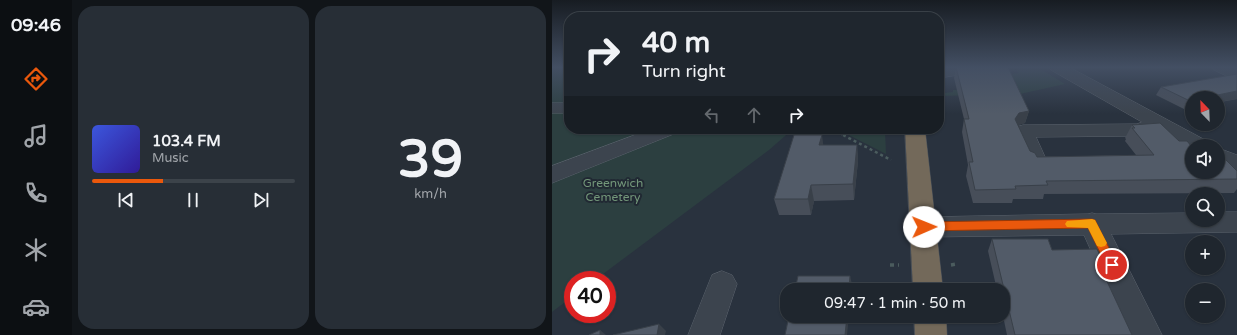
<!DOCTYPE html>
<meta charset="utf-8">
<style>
body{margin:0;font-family:"Varela Round",sans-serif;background:#272e36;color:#f1f3f6;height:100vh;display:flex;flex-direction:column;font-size:15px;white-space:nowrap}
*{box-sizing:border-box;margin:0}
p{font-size:13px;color:#a1a5aa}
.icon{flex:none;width:22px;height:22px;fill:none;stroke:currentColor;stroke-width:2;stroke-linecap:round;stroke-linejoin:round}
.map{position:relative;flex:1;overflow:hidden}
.details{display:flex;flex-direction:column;gap:6px;padding:6px;background:#111519;width:480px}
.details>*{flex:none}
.banner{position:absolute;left:12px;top:12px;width:380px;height:122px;border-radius:16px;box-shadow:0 1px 3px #0004,0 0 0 1px #3c434a;background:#1f262e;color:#f1f3f6;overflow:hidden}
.needle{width:26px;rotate:337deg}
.controls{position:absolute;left:633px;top:91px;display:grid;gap:8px}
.controls a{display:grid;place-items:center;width:40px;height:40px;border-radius:50%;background:#1f262e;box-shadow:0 1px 3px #0004,0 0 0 1px #3c434a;font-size:20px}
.speed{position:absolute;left:12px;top:271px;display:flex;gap:8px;font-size:20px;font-weight:700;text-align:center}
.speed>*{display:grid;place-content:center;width:52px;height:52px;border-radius:50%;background:#1f262e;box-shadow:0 1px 3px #0004,0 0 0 1px #3c434a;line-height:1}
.speed .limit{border:6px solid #d22;background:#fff;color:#111}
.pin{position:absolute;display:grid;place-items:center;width:34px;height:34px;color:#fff;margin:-17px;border:2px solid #fff;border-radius:50%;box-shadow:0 1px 4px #0007}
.me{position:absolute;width:44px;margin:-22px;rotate:89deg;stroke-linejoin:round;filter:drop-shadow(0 0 3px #0008)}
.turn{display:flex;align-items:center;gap:14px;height:84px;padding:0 12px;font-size:18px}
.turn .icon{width:52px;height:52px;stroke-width:2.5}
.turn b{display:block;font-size:28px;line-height:34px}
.lanes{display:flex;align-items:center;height:38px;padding:0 12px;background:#0003;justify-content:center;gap:20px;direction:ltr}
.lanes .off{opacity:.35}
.details .widget{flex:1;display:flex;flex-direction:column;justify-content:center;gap:6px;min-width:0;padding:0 14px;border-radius:16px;background:#272e36}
.details .dial{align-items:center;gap:0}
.dial b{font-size:52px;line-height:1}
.song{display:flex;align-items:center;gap:12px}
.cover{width:48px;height:48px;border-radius:6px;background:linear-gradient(135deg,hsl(230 70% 55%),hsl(250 70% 35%))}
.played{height:4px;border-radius:2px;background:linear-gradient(90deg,#ea580c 35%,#3c434a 35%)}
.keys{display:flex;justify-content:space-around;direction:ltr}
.details .tiles{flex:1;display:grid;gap:6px;grid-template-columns:repeat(2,1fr)}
.trip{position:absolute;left:228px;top:283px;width:230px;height:40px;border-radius:16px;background:#1f262e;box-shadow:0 1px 3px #0004,0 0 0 1px #3c434a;font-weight:600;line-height:40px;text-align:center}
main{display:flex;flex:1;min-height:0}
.dock{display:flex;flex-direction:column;width:72px;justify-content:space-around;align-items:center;background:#0c0f12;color:#a1a5aa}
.dock .icon{width:28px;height:28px}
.dock .on{color:#ea580c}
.dock b{font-size:18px;color:#f1f3f6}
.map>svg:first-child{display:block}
.green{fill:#2c3f40}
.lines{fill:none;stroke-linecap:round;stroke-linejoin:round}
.minor-casing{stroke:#5a626c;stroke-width:1}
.highway-casing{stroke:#474f59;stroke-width:1}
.path-far2{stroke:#4b5c5e;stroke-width:2;stroke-dasharray:2.5 2.5;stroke-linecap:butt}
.path-far1{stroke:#4b5c5e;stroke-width:2.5;stroke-dasharray:3 3;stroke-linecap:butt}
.path{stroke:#4b5c5e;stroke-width:3.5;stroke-dasharray:4 4;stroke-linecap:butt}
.minor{fill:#3c444e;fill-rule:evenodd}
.highway{fill:#73695a;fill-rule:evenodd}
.wall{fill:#474e59}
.shaded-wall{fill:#394049}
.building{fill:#525b68;stroke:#394049}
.route{fill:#ea580c;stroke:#983908}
.slow{fill:#f59e0b}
.labels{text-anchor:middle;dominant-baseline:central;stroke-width:4;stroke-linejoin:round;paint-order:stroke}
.park-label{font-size:12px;fill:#73977a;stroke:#212933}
</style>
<main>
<nav class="dock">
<b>09:46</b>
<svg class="icon on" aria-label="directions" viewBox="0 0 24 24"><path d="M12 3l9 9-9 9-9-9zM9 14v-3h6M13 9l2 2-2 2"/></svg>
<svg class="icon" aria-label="music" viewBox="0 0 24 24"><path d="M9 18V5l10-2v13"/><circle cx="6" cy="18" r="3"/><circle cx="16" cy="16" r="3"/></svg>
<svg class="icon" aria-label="phone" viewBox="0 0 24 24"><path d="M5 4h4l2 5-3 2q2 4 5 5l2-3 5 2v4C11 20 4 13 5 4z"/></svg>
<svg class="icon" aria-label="climate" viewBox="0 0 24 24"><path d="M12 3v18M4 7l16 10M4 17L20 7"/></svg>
<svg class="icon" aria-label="car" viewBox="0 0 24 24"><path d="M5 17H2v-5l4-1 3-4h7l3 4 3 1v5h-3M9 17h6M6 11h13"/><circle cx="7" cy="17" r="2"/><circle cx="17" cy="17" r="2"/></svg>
</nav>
<section class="details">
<div class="tiles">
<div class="widget">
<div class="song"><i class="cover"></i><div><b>103.4 FM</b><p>Music</p></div></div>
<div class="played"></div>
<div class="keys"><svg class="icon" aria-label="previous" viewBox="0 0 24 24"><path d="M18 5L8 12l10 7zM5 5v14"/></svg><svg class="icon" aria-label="pause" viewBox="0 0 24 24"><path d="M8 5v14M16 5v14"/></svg><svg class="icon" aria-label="next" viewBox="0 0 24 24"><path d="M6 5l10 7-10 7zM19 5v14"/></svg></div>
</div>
<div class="widget dial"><b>39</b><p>km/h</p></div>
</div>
</section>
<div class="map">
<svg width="685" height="335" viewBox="0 0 685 335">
<rect width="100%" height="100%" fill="#29323e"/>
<g class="green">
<path d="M0,67H17V129H241L217,150L43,280H21V296L0,312Z"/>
<path d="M462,67H485L513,84L468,94L387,96V79L392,93L401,92V90H467L460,74L467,73Z"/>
<path d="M285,129H333L334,154Z"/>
</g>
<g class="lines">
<g class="minor-casing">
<g id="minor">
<path d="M395,67H433L431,70L425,72L387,78V68Z"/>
<path d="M497,67H517L655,141L658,146H640V150L604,130L587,136L484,137L494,159L491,164L483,166L475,164L461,131L464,127L471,125L585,124L590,122L499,70Z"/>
<path d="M660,67H680L685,70V81L662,70Z"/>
<rect x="0" y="103" width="17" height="10"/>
<path d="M99,129H127L124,133L0,183V166Z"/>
<path d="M666,148L685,155V171L666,164Z"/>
<path d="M666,212H685V232L559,234L610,335H577L532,235L372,237L363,234L359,227L363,220L372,217L536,214L540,213L544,214L640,213V220H666Z"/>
<path d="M170,271L180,275L185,284L168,335H136L160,275Z"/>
</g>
</g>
<g class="highway-casing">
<g id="highway">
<path d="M353,129H373L391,290H361Z"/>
<path d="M362,316H394L395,335H363Z"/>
</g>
</g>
<path class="path-far2" d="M279,129L293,136"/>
<path class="path-far1" d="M291,135L339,160"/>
<g class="path">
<path d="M338,265H347"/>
<path d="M399,265L405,264"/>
</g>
<use href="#minor" class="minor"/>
<use href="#highway" class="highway"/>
</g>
<g class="wall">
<path d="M404,67L477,111L473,123L466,125L478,151L485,157L584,155L573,141L574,139L573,138L580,125L640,172L685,171V189L682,193L492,194L491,199H461L460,203H421L414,176L416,165L410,132L412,119L402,78Z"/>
<path d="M685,74V99L632,109L604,95L609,87Z"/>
<path d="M271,145H305L306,161L302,200L262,201L259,215H227L222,199Z"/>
<path d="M440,239L500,250L557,275L554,279L580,335H455L451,316V290H445L436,251Z"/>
</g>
<g class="shaded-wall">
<path d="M685,91V99L666,102V98H651Z"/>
<path d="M640,100V108L632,109L638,101Z"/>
<path d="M477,111L473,123L464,126L463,119L467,113Z"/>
<path d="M270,135L272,150L267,145Z"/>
<path d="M305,145L306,161L302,200L301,184Z"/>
<path d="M259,185L262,201L259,215L256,199Z"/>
<path d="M298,276L300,284L299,290H297Z"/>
<path d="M295,316H297L295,335H293Z"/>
<path d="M107,324L114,331L113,335H105Z"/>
<path d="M48,330L54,335H48Z"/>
</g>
<g class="building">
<path d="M404,67H456L477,111L467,113L463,119L478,151L483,153L485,157L602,155L580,128H583L580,125L608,123L627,141H635L640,147V172H666V154H668L685,171V179L494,181L496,185L463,186L464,189L423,190L417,162H421L412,119H417Z"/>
<path d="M685,74V91L651,98H640V100L638,101L609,87Z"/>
<path d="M242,135H270L267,145H305L301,184L259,185L256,199H222Z"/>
<path d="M440,239H496L500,250L545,249L557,275H552L580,335H463Z"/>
<path d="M246,276H298L297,290H243Z"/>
<path d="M237,316H295L293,335H233Z"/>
<path d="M107,324L105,335H61Z"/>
<path d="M48,330V335H37Z"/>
</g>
<linearGradient id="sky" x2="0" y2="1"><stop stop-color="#171c22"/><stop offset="0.59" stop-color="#434f63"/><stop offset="1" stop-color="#434f63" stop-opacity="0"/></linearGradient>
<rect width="685" height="114" fill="url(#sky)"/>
<path class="route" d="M540,219L543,220L564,262L566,265L564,269L560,270L556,269L536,228L372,231L368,230L366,227L368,224L372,222Z"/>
<path class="slow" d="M540,219L543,220L555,243L553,246L549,247L545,246L536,228L515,227L513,224L515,221Z"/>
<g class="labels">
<g class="park-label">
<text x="61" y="183">Greenwich<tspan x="61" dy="14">Cemetery</tspan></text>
</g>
</g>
</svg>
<div class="controls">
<a><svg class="needle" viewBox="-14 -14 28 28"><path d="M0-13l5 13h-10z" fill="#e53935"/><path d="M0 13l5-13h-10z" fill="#a1a5aa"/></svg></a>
<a><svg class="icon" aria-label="sound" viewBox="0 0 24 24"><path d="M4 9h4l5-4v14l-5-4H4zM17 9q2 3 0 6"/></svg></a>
<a><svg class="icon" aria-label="search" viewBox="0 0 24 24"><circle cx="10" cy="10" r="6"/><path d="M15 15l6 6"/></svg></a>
<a>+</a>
<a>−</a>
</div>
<div class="speed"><div class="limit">40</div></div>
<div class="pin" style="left:560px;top:265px;background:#d93025"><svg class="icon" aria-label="arrive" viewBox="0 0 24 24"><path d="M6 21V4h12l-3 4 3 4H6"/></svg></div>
<svg class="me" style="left:372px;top:227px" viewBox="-20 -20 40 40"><circle r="19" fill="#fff"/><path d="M0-13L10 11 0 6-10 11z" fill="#ea580c"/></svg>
<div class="trip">09:47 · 1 min · 50 m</div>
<div class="banner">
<div class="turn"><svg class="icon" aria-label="right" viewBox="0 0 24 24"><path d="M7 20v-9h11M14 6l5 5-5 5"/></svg><div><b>40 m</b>Turn right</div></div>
<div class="lanes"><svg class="icon off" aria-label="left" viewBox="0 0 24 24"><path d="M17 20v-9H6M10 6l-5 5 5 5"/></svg><svg class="icon off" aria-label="ahead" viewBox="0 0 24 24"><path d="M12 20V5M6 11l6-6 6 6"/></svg><svg class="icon" aria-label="right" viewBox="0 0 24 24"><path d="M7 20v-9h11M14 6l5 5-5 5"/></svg></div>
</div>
</div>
</main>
